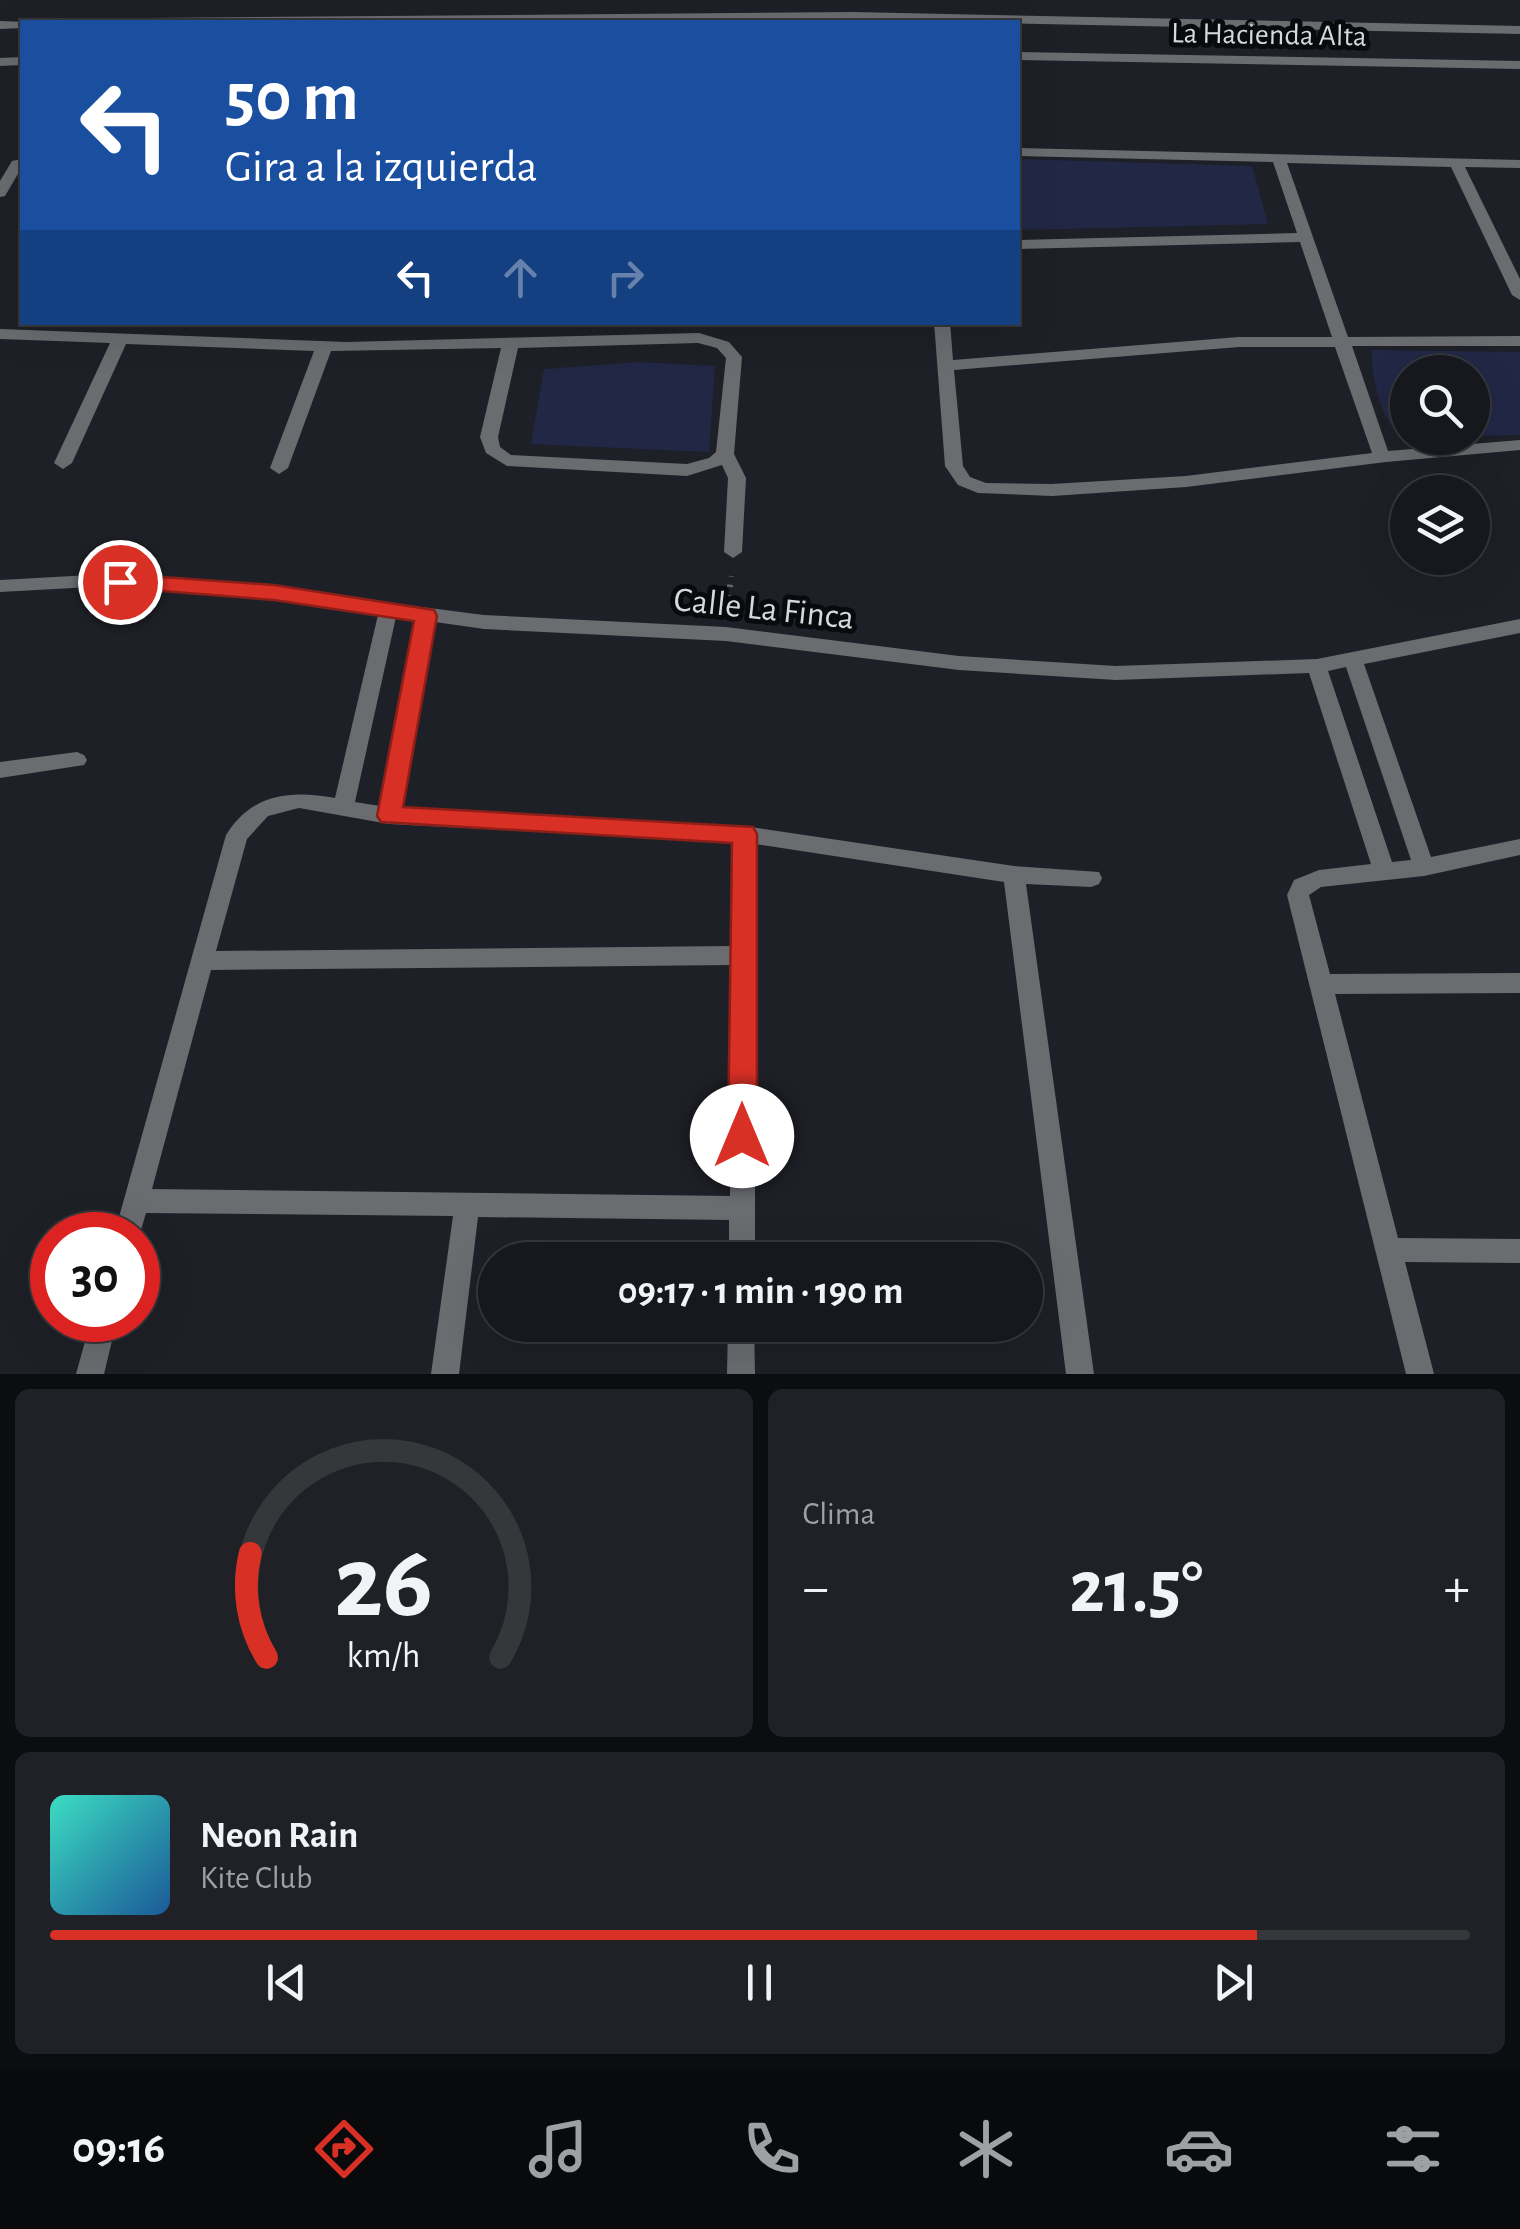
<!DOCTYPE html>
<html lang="es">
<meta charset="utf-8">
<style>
body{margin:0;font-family:"Alegreya Sans",sans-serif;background:#1f2126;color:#f1f3f6;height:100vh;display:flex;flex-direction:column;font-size:38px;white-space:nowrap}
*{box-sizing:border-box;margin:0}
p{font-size:32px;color:#9ea0a4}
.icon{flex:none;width:55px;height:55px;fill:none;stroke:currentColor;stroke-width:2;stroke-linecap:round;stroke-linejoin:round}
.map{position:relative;height:1374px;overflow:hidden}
.panel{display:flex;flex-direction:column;gap:15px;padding:15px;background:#0c0d10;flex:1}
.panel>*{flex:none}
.guide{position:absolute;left:20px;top:20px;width:1000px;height:305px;border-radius:0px;box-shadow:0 10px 40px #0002,0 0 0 2px #35373b;background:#1a4fa0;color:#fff;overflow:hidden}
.controls{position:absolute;left:1390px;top:355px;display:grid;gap:20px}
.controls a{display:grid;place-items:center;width:100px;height:100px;border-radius:50%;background:#16181d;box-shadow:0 10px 40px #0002,0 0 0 2px #35373b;font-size:50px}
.speed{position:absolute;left:30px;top:1212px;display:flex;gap:20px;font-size:50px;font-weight:700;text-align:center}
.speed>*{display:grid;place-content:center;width:130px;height:130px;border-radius:50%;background:#16181d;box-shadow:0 10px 40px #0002,0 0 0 2px #35373b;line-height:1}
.speed .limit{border:15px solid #d22;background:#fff;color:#111}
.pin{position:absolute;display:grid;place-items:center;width:85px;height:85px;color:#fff;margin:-42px;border:5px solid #fff;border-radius:50%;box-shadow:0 2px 10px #0007}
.me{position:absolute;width:110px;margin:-55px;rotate:0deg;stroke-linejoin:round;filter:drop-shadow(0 0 8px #0008)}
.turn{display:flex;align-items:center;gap:35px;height:210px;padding:0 40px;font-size:45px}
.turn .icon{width:130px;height:130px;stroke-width:2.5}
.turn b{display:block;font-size:70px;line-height:85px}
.lanes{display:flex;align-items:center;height:95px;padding:0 40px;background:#0003;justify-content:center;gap:50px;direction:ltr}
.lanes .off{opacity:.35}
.big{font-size:75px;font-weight:700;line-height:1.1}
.panel .card{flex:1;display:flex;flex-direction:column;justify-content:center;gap:15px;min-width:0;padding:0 35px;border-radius:15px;background:#1f2126}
.panel .dial{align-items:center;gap:0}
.dial svg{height:260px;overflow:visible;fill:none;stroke:#35373b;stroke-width:7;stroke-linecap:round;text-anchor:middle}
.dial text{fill:#f1f3f6;stroke:none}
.song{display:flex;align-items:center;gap:30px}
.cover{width:120px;height:120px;border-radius:15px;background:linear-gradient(135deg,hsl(170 70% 55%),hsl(210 70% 35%))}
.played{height:10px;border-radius:5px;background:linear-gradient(90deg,#d93025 85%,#35373b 85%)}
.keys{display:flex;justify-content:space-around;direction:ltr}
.heat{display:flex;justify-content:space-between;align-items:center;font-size:55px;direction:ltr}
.panel .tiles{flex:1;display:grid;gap:15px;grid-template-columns:1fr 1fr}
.card:last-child{grid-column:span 2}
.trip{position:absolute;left:478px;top:1242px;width:565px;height:100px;border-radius:50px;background:#16181d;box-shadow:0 10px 40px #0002,0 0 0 2px #35373b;font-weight:700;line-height:100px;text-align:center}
.menu{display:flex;height:160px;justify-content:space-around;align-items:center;background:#090a0c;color:#9ea0a4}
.menu .icon{width:70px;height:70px}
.menu .current{color:#d93025}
.menu b{font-size:45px;color:#f1f3f6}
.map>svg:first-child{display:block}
.green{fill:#222746}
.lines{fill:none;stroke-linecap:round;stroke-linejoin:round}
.path{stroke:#64666c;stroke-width:6;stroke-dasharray:2.5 8;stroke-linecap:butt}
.minor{fill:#6b6c70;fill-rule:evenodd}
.route{fill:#d93025;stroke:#8d1f18;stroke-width:2.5}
.labels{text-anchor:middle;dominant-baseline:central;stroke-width:10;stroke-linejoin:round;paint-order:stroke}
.far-street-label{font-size:30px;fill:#d7d8dd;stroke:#090a0d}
.street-label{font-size:35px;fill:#d7d8dd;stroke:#090a0d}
</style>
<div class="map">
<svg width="1520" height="1374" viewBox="0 0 1520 1374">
<rect width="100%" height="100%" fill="#1e2027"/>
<g class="green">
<path d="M1018,159L1252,166L1268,224L1018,230Z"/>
<path d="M1372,350L1520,352V435L1473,436L1472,372H1408V438H1411C1383,438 1370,373 1372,350Z"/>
<path d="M639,362L715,366L709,452L531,444L544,369Z"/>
</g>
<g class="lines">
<path class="path" d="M728,608L731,576"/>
<g class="minor">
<path d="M852,12L1520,26V34L852,20L143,22L149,18Z"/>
<path d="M0,21L27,22H22V28L0,29Z"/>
<path d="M1018,52L1520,61V69L1018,60Z"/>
<path d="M22,57V65L0,66V58Z"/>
<path d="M1018,148L1520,160V168L1465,167L1520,279V300L1512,295L1451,167L1287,163L1348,337L1520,336V346H1352L1388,451L1520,440V450L1386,462L1186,487L1052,496L978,493L958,485L945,466L934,322H950L953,360L1239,337H1332L1300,242L1018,249V240L1297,233L1273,162L1018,156ZM1239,347H1335L1372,453L1186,476L1052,484L986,483L970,477L963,466L954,370Z"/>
<path d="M17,160L22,161V167L5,196L0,197V181L12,161Z"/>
<path d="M0,329L346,342L699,333L729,342L742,357L734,454L746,478L742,552L733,558L724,552L728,478L722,465L687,476L507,466L486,453L480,437L501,348L331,351L288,468L279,474L270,468L314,351L126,344L72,463L63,469L54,463L110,343L0,339ZM698,343L717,348L726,358L716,452L709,458L687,464L511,455L500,447L498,437L518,348Z"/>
<path d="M91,575L212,580L484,615L726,627L959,656L1116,666L1317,659L1520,619V633L1364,664L1431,857L1520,839V855L1424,876L1321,887L1309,895L1330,974L1520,973V993L1335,994L1398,1238L1520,1239V1263L1405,1262L1434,1374H1406L1287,895L1294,880L1319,870L1371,864L1309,673L1116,680L959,670L726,641L484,629L435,622L401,808L744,826L1014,866L1099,872L1102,878L1099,884L1091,887L1026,884L1094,1374H1066L1004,882L755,844V1260H729V1220L478,1217L459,1374H431L453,1216L146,1213L138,1240V1235H114L226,835C252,793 291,790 335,798L378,615L212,592L91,587L0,592V580ZM396,617L416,620L380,806L355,802ZM1346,667L1411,860L1392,862L1328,671ZM299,808L389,824L733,842L732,946L216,951L247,839L268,816ZM732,965L730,1196L152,1189L211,970Z"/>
<path d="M77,752L84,755L87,760L84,765L0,778V762Z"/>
<path d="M91,1320H117L104,1374H76Z"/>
<path d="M728,1325H754L755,1374H727Z"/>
</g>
</g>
<path class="route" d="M120,574L274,585L434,610L437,616L403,807L753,827L757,834V1136L752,1145L742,1148L733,1145L728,1136L732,843L381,822L377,816L414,621L274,600L112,587V577Z"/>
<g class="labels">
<g class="far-street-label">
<text transform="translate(1269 35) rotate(1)">La Hacienda Alta</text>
</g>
<g class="street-label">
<text transform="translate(764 609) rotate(6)">Calle La Finca</text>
</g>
</g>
</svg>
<div class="controls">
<a><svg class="icon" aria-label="search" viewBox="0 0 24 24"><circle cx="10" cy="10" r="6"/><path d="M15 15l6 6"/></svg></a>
<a><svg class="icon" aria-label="layers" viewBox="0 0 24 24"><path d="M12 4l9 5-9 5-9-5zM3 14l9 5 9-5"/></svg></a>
</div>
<div class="speed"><div class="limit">30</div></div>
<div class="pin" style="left:120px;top:582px;background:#d93025"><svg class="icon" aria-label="arrive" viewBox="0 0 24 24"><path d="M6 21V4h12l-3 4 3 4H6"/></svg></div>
<svg class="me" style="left:742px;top:1136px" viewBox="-20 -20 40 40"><circle r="19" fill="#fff"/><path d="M0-13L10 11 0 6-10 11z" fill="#d93025"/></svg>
<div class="trip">09:17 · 1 min · 190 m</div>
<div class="guide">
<div class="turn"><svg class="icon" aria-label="left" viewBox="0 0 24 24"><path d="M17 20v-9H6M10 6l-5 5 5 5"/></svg><div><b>50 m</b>Gira a la izquierda</div></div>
<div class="lanes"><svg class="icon" aria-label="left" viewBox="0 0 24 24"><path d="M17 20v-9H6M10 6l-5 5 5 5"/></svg><svg class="icon off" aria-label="ahead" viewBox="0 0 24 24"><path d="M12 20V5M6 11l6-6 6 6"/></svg><svg class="icon off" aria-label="right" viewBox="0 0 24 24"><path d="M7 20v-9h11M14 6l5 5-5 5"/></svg></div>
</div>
</div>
<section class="panel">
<div class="tiles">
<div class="card dial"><svg viewBox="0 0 100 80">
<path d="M14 69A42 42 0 1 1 86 69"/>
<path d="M14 69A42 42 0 0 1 9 37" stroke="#d93025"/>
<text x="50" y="56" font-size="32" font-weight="700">26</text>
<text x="50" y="72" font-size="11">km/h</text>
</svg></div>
<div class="card"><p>Clima</p>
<div class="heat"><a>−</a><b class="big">21.5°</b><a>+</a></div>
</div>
<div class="card">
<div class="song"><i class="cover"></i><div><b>Neon Rain</b><p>Kite Club</p></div></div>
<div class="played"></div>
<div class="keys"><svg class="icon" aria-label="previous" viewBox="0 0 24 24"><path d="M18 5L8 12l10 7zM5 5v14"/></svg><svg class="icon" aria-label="pause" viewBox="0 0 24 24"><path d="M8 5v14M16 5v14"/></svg><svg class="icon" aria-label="next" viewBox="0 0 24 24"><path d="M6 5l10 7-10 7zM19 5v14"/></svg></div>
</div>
</div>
</section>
<nav class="menu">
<b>09:16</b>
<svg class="icon current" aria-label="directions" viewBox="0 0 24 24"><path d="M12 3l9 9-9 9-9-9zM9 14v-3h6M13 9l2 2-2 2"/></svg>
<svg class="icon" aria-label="music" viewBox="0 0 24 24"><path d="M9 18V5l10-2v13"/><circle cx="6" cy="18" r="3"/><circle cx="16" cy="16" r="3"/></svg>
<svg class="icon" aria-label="phone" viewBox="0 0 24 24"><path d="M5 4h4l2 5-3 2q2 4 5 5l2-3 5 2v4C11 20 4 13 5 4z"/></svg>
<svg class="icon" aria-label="climate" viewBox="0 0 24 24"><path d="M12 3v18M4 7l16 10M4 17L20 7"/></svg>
<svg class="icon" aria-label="car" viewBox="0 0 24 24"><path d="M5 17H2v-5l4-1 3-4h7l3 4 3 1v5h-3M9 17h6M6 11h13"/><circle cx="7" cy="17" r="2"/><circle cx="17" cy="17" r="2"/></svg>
<svg class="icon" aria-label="filters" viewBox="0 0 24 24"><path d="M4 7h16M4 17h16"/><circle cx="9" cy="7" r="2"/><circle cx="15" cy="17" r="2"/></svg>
</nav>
